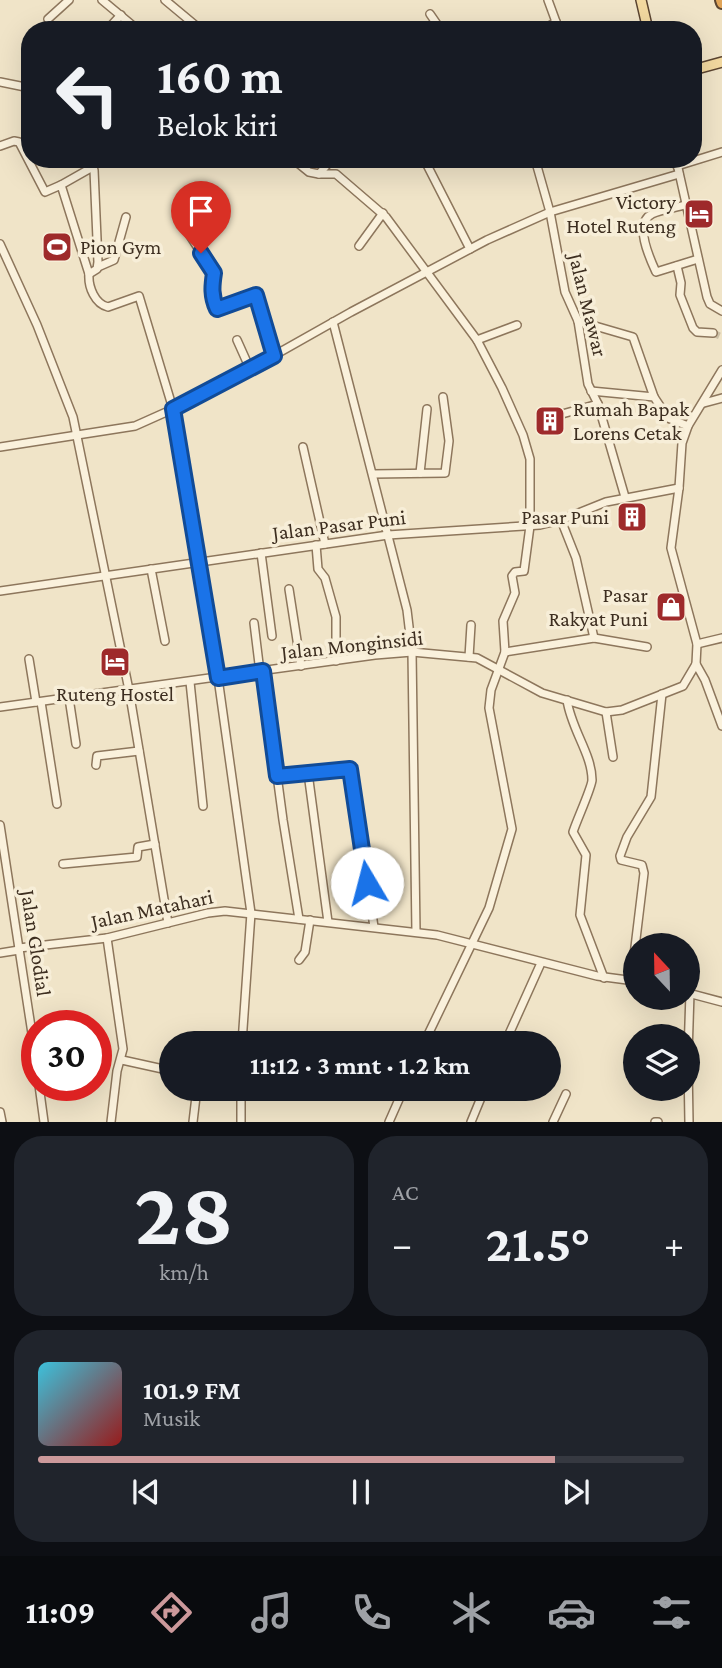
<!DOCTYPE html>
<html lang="id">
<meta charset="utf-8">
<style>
body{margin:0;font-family:"Crimson Pro",serif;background:#20242c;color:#f1f3f6;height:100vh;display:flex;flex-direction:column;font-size:26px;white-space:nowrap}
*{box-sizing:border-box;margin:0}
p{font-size:23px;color:#9ea1a6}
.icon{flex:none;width:38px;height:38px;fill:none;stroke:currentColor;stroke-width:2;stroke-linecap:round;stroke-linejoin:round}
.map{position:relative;height:1122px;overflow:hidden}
.side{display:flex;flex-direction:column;gap:14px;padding:14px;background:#0d0f14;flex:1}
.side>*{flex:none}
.top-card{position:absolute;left:21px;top:21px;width:681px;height:147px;border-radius:28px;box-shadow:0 7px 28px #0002;background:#171b24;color:#f1f3f6;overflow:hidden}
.needle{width:46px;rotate:338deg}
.buttons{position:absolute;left:623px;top:933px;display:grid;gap:14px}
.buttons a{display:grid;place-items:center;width:77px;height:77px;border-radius:50%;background:#171b24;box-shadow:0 7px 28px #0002;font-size:35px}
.speed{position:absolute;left:21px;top:1010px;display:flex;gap:14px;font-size:35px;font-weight:700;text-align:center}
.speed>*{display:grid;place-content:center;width:91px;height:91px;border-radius:50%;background:#171b24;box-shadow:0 7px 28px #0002;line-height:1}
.speed .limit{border:10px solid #d22;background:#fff;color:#111}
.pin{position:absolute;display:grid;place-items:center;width:60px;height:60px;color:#fff;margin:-72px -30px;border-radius:50% 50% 50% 0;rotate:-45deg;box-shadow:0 0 7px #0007}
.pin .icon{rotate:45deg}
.me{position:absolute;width:77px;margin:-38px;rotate:352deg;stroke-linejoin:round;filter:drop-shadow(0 0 5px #0008)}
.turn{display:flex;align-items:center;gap:24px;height:147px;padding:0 21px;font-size:32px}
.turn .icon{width:91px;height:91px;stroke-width:2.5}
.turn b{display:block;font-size:49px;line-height:60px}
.big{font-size:52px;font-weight:700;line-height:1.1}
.side .tile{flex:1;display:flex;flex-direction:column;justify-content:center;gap:10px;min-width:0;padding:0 24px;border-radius:28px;background:#20242c}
.side .dial{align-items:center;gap:0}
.dial b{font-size:91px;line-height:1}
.song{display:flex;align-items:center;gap:21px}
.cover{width:84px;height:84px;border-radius:10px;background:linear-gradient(135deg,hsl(190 70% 55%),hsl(0 70% 35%))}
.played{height:7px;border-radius:4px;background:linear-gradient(90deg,#cc999b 80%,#363941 80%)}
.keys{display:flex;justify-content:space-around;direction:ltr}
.heat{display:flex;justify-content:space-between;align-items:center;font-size:38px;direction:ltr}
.side .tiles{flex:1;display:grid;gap:14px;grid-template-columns:1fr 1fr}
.tile:last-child{grid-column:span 2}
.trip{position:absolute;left:159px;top:1031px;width:402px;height:70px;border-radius:35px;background:#171b24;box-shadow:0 7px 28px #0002;font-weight:700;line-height:70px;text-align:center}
.dock{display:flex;height:112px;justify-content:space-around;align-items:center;background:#090b0e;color:#9ea1a6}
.dock .icon{width:49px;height:49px}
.dock .current{color:#cc999b}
.dock b{font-size:32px;color:#f1f3f6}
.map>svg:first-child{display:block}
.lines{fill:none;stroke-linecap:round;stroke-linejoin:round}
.minor-tunnel{stroke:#ccc0a6;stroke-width:7;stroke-dasharray:7 3.5;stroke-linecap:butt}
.minor-casing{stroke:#8d765c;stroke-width:10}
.major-casing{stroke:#5b4430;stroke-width:12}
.highway-casing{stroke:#5b4430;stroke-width:14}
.minor{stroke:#faf1dc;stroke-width:7}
.major{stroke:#f3d9a0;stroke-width:9}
.highway{stroke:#e0a458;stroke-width:10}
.route-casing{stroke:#114b97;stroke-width:18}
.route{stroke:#1a73e8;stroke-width:12}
.labels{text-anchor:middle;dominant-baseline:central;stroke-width:7;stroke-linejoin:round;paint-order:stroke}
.poi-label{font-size:21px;fill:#3d2e20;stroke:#f7eed8;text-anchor:end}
.street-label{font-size:21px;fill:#3d2e20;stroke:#f7eed8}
</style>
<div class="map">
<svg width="722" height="1122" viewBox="0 0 722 1122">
<rect width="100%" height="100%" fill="#f0e4c8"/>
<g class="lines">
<path class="minor-tunnel" d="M713,333L722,337"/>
<g class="minor-casing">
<g id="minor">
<path d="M102,0L138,30"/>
<path d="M165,0L201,30"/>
<path d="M548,0L559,30"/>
<path d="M430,14L441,30"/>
<path d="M48,19L69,0"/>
<path d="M107,30L121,15"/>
<path d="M542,30L556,22"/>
<path d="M0,82L30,88"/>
<path d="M0,146L14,141L19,142L45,192L61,185L89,274C88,287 95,304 108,307L139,296L173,409L218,678L251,913L242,1043"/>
<path d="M293,159L309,172L319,174L332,159"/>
<path d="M424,159L470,249"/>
<path d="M535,159L550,212L565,292L578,321L588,384L598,404L625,497"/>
<path d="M676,159L707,297L710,304L722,311"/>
<path d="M677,166L722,152"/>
<path d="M319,174H336L386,217L477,340L502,388L523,435L530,459V526L524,571L515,572L512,576L515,593L503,621L505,652L491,690L489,708L512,829L489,908L424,1043"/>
<path d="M61,185L91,168L94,170L98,262L97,269L89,274"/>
<path d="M685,205C675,208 661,209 652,214C633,223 650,259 656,272L698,259"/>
<path d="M189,234L214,273C212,286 211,296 217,309L256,295L274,356"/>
<path d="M0,244L37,325L73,417L129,690L168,923"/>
<path d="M359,246L383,213"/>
<path d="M677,266L681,283L680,295L693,328L697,332L713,333"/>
<path d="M98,267L114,260L126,217"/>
<path d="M578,321L633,337L654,397"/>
<path d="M333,322L407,610L412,652L416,932"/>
<path d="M237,340L250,369"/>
<path d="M477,340L517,325"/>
<path d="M591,391L654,397L668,418L688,426"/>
<path d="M704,403L722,398"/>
<path d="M555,416L598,404"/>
<path d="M0,447L135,426L173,409L250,369L351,312L487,240L550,212L679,174"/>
<path d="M303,447L325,544"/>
<path d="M420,473L427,409"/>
<path d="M373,474L445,473L449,441L443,397"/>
<path d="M561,520L576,558L594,638"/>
<path d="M316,545L318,569L325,578L336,617V661"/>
<path d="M261,553L272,636"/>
<path d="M151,569L165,641"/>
<path d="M289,589L301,666"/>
<path d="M0,591L388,535L540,525L561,520L606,502L679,488"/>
<path d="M254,623L260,672"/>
<path d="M697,644L722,638"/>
<path d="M505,652L594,638L647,647"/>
<path d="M469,657L471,625"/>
<path d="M29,659L36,702"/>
<path d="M696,664L705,680L722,726"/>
<path d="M263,671L283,820L299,919"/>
<path d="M190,682L203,806"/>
<path d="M69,698L76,744"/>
<path d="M567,700C571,729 592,754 592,780C592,787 576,822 573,832L586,855L580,915L604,978"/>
<path d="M41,702L57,804"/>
<path d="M0,707L375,655L412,652L477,658L542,693L606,712L622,710L683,686L696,664L697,644L671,548L679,488L682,443L688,426L722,370"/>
<path d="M606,712L613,757"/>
<path d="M96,765L97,756L139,751"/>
<path d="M308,773L348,768L351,772L374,927"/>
<path d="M277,776L308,773L328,922"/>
<path d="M0,825L37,1066"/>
<path d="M63,864L137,857L138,847L155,844"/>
<path d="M107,938L123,1049L117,1071L111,1122"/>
<path d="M19,948L107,938L208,913L225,911L437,935L597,976L635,981"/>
<path d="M0,953L19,950"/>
<path d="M299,960L305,952L310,920"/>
<path d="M631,980L644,873L642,865L621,860L620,856L627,837L651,797L662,694"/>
<path d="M688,993L722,1002"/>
<path d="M505,1043L541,963"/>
<path d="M688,1054L690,993"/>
<path d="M122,1060L172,1071"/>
<path d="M688,1064L689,1122"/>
<path d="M39,1085L44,1122"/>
<path d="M0,1112L2,1122"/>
<path d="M193,1122L197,1088"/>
<path d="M241,1122V1088"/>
<path d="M389,1122L404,1088"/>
<path d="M471,1122L485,1088"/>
<path d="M553,1122L566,1094"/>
<path d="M655,1122H658"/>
</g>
</g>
<g class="major-casing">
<g id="major">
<path d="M641,0L648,30"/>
<path d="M693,70L722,62"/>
</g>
</g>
<g class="highway-casing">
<path id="highway" d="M721,0L722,3"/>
</g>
<use href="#minor" class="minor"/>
<use href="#major" class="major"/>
<use href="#highway" class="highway"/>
</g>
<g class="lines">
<g class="route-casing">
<path id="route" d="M201,253L214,273C212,286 211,296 217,309L256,295L274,356L173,409L218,678L263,671L277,776L350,769L367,883"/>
</g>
<use href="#route" class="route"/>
</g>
<defs>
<g id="hotel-square" transform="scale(1.575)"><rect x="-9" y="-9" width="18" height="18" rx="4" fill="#9e2a2b" stroke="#f7eed8"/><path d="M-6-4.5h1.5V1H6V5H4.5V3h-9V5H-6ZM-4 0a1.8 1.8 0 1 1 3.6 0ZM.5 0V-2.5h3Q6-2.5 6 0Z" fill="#fff"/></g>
<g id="stadium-square" transform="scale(1.575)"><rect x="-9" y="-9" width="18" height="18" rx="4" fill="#9e2a2b" stroke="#f7eed8"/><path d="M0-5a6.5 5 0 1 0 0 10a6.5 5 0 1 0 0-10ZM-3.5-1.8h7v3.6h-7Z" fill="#fff"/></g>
<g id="building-square" transform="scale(1.575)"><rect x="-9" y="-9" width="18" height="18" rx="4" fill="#9e2a2b" stroke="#f7eed8"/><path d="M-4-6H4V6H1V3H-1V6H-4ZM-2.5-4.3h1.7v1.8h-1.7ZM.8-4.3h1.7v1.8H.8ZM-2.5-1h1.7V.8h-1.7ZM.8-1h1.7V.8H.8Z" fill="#fff"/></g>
<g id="shop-square" transform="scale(1.575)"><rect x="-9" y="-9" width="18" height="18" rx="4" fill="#9e2a2b" stroke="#f7eed8"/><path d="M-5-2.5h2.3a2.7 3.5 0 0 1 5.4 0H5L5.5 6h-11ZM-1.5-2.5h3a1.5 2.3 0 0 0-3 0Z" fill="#fff"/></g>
</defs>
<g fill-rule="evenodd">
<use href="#hotel-square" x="699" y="214"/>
<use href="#stadium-square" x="57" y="247"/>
<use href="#building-square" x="550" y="421"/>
<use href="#building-square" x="632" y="517"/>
<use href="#shop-square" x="671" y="607"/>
<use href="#hotel-square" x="115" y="662"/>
</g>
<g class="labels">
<g class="poi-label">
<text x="676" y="202">Victory<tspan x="676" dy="24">Hotel Ruteng</tspan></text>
<text x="80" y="247" text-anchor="start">Pion Gym</text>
<text x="573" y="409" text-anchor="start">Rumah Bapak<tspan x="573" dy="24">Lorens Cetak</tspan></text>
<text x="609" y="517">Pasar Puni</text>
<text x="648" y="595">Pasar<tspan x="648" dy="24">Rakyat Puni</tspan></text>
<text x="115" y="694" text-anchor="middle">Ruteng Hostel</text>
</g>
<g class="street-label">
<text transform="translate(588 305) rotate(76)">Jalan Mawar</text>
<text transform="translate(339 525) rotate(-7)">Jalan Pasar Puni</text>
<text transform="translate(352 645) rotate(-6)">Jalan Monginsidi</text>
<text transform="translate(152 909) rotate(-12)">Jalan Matahari</text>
<text transform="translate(36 943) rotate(81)">Jalan Glodial</text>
</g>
</g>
</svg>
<div class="buttons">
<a><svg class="needle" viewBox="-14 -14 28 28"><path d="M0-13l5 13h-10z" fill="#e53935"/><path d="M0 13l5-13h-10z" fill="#9ea1a6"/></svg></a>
<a><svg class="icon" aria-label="layers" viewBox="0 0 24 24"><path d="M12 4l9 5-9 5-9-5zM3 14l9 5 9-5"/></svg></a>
</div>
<div class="speed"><div class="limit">30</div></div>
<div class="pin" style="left:201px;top:253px;background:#d93025"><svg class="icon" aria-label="arrive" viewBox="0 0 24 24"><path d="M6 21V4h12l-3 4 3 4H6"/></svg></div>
<svg class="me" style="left:367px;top:883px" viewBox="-20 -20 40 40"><circle r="19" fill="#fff"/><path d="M0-13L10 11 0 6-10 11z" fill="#1a73e8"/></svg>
<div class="trip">11:12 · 3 mnt · 1.2 km</div>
<div class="top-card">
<div class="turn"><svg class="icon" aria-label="left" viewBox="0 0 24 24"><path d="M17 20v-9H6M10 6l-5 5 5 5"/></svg><div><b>160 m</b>Belok kiri</div></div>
</div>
</div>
<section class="side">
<div class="tiles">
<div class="tile dial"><b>28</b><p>km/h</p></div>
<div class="tile"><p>AC</p>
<div class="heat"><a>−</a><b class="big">21.5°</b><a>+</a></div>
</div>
<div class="tile">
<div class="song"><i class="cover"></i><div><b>101.9 FM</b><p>Musik</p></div></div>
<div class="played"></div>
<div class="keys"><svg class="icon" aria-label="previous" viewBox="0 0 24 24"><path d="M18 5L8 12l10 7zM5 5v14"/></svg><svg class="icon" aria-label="pause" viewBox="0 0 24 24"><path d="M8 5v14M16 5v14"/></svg><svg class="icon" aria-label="next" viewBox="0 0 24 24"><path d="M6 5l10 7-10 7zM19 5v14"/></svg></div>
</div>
</div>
</section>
<nav class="dock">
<b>11:09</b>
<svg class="icon current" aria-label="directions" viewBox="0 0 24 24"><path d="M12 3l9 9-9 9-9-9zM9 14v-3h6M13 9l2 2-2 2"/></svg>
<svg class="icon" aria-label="music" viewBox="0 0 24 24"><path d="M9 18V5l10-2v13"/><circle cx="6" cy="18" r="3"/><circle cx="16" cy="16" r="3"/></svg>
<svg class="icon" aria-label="phone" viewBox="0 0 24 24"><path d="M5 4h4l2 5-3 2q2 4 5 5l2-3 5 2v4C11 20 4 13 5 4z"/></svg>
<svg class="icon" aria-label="climate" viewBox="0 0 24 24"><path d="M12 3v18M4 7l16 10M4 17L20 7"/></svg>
<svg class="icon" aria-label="car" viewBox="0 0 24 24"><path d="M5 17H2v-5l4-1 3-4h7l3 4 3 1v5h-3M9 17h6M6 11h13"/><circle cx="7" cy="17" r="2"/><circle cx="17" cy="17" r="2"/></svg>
<svg class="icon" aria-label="filters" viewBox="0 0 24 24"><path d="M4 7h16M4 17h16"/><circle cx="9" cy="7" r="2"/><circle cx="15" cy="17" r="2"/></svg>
</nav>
